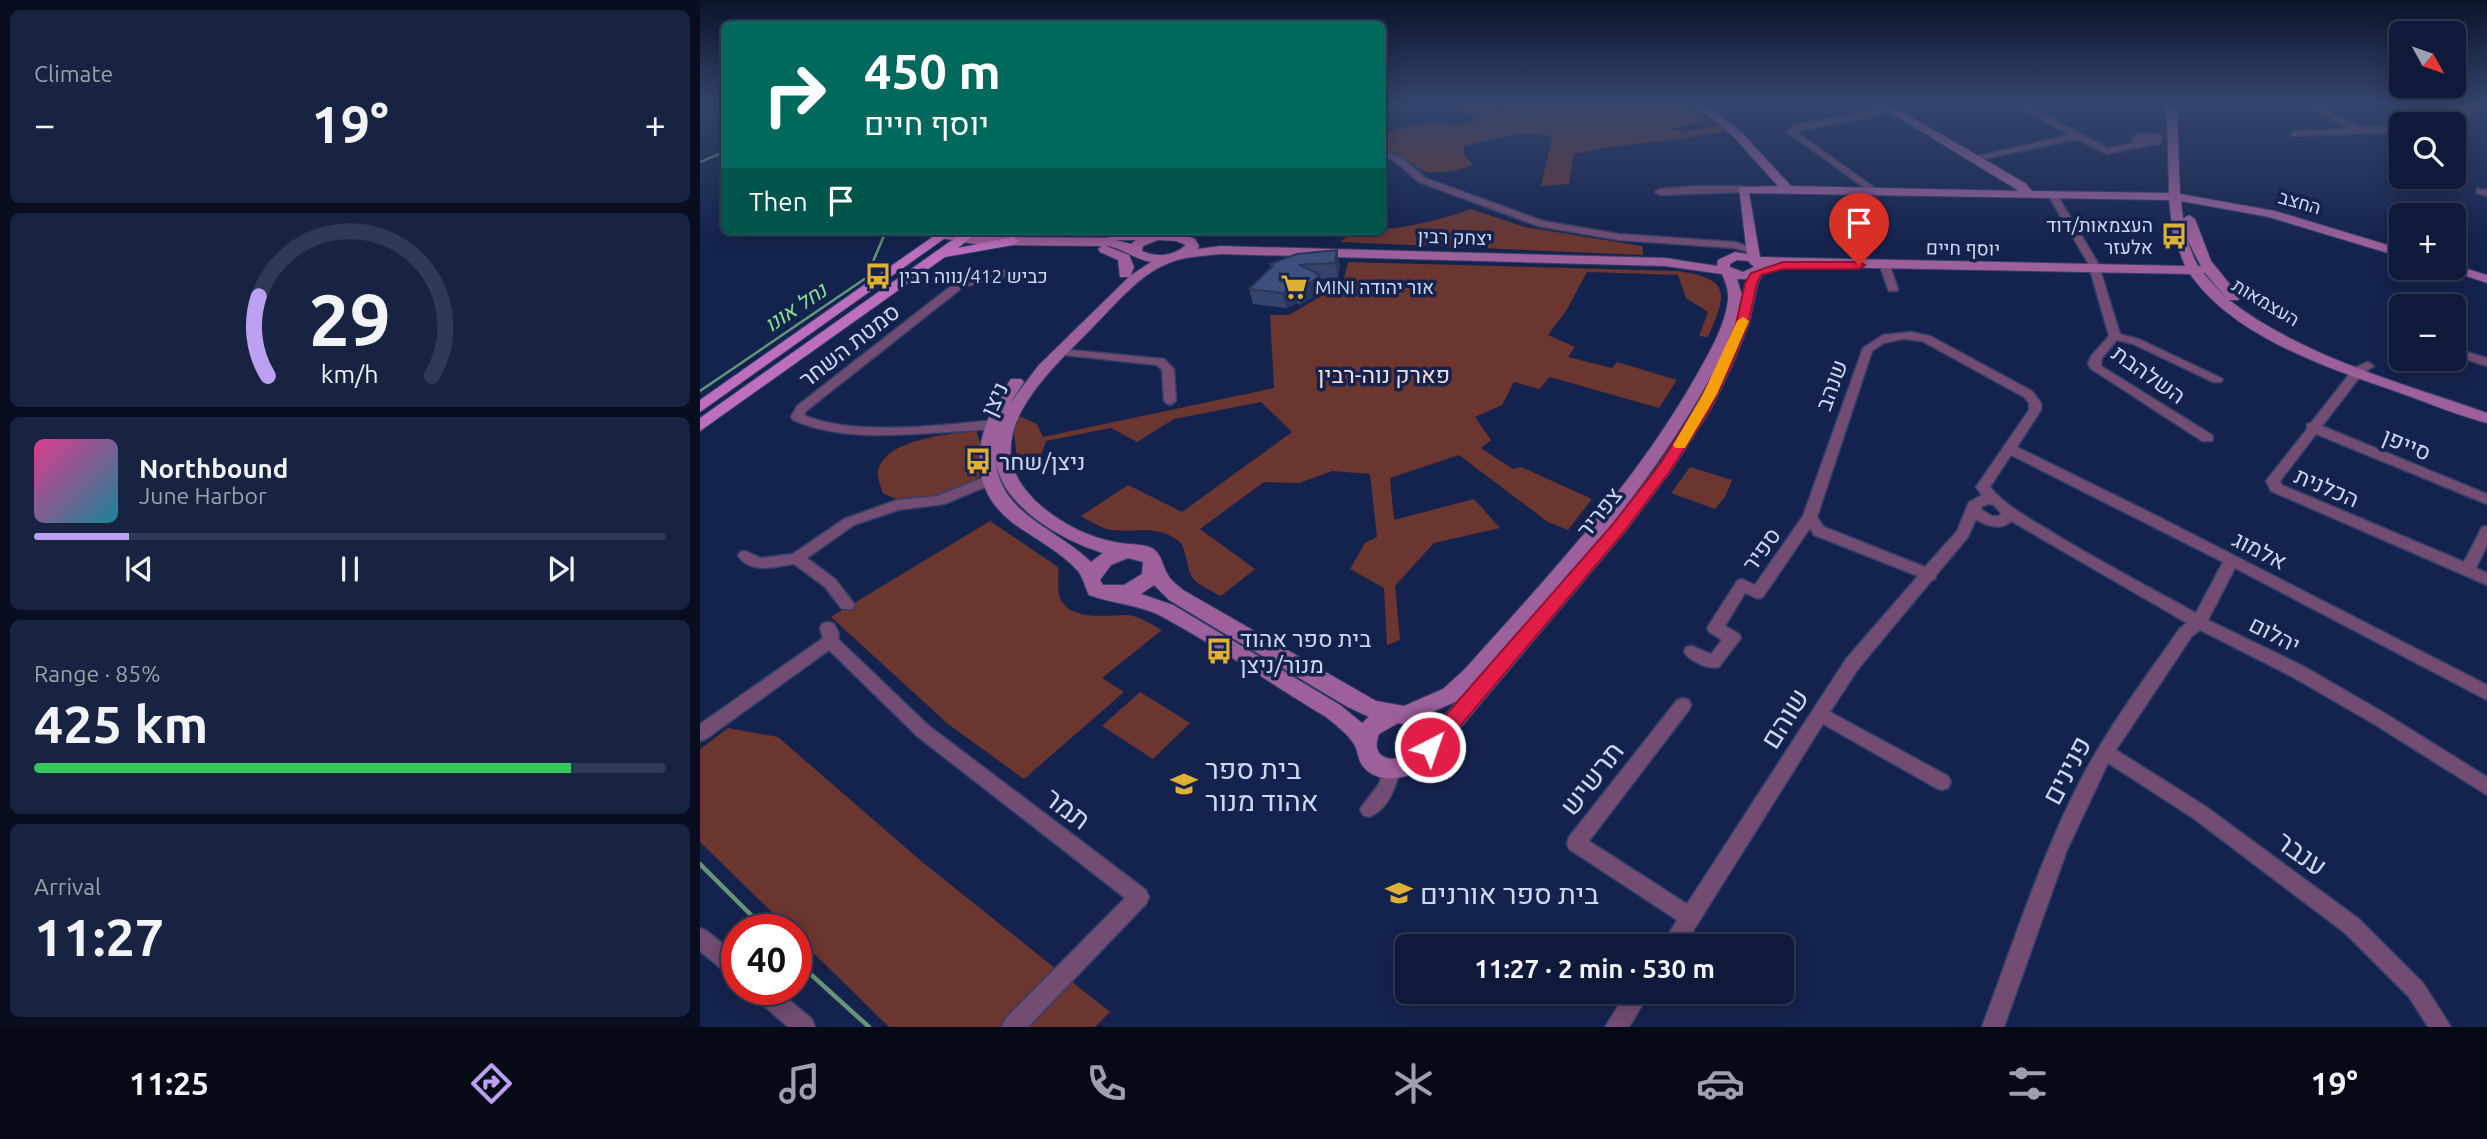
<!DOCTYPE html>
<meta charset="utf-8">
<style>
body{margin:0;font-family:Ubuntu,Heebo,sans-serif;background:#182342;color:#f1f3f6;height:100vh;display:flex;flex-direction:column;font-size:26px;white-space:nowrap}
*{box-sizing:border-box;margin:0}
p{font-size:23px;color:#9ba1af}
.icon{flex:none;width:38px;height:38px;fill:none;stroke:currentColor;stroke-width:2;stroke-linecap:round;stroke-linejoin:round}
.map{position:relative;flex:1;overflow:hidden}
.sheet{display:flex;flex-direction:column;gap:10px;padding:10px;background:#080e20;width:700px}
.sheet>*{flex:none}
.guide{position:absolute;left:21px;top:21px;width:665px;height:214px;border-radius:10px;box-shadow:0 4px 18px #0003,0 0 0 2px #2f3854;background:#00695c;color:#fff;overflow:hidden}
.needle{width:46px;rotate:130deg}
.controls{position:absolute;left:1689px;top:21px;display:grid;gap:14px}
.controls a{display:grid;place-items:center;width:77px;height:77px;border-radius:10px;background:#0f1a3a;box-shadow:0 4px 18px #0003,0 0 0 2px #2f3854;font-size:35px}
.speed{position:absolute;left:21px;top:914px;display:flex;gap:14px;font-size:35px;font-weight:700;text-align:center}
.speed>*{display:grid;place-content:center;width:91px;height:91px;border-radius:50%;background:#0f1a3a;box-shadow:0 4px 18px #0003,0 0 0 2px #2f3854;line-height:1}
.speed .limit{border:10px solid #d22;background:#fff;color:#111}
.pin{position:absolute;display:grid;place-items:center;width:60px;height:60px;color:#fff;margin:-72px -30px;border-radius:50% 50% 50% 0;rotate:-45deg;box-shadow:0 0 7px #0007}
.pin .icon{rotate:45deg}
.me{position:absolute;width:77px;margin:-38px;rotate:41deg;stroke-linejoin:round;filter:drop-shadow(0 0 5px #0008)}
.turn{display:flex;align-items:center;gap:24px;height:147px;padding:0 28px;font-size:32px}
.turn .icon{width:91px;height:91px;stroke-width:2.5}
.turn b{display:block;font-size:49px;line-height:60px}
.then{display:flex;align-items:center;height:66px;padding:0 28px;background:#0003;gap:14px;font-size:26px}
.big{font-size:52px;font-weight:700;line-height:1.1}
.sheet .widget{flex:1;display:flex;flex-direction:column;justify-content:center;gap:10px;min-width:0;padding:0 24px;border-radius:10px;background:#182342}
.sheet .dial{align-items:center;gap:0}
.dial svg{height:182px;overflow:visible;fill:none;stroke:#2f3854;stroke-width:7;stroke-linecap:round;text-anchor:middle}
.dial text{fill:#f1f3f6;stroke:none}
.song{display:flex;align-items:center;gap:21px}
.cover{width:84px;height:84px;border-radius:10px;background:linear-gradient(135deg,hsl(330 70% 55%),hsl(190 70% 35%))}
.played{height:7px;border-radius:4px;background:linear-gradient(90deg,#bca0f2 15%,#2f3854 15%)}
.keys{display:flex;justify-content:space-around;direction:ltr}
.heat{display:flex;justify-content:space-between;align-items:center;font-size:38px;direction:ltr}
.charge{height:10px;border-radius:5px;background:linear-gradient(90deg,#34c759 85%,#2f3854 0)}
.trip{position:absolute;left:695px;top:934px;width:399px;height:70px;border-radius:10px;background:#0f1a3a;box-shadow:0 4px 18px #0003,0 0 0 2px #2f3854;font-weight:700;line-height:70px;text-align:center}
.menu{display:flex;height:112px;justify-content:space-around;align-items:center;background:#060a17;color:#9ba1af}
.menu .icon{width:49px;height:49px}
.menu .selected{color:#bca0f2}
.menu b{font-size:32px;color:#f1f3f6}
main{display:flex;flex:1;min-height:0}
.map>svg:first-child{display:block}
.green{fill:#6b3530}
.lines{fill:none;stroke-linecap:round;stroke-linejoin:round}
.stream-far1{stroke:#659477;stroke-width:2.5}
.stream{stroke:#659477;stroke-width:4.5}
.street-casing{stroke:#324068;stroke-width:3}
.secondary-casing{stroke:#324068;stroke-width:2}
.primary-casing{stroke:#324068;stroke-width:2}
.street{fill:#724c72;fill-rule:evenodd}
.secondary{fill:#9d609c;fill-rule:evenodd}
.primary{fill:#bd6fbd;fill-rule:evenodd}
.wall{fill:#34446c}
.shaded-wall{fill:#2b3758}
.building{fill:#3d4f7d;stroke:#2b3758;stroke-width:2}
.route{fill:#e11d48;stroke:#92132f;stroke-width:2}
.slow{fill:#f59e0b}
.labels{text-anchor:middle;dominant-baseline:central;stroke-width:7;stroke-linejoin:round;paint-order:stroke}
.far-street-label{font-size:19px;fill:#cdd8f4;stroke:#14234d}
.far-poi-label{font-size:19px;fill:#cdd8f4;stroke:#14234d;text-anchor:start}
.far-water-label{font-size:21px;font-style:italic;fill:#8ae194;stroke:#14234d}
.street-label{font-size:23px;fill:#cdd8f4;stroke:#14234d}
.park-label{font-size:23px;fill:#f5ddda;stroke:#14234d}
.poi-label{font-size:23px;fill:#cdd8f4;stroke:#14234d;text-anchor:start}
.near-street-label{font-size:28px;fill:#cdd8f4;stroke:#14234d}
.near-poi-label{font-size:28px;fill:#cdd8f4;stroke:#14234d;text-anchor:start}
</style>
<main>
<section class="sheet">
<div class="widget"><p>Climate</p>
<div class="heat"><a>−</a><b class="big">19°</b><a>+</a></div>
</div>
<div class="widget dial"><svg viewBox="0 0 100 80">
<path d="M14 69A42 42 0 1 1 86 69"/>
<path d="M14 69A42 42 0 0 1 10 34" stroke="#bca0f2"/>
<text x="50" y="56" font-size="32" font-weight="700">29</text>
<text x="50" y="72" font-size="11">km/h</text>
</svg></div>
<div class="widget">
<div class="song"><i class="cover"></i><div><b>Northbound</b><p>June Harbor</p></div></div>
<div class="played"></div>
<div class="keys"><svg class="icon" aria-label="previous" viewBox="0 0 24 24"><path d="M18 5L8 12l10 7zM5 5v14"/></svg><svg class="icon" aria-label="pause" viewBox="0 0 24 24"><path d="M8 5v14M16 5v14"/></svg><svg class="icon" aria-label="next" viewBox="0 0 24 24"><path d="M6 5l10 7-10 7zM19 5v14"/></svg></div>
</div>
<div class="widget"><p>Range · 85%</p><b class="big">425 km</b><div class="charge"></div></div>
<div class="widget"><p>Arrival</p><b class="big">11:27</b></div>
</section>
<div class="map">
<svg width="1787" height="1027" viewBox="0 0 1787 1027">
<rect width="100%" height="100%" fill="#14234d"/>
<g class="green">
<path d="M756,103H791L804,109L809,107L801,103H822L813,107L827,103H983L1009,121L969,129L983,132L1023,125L1028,131C977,142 925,142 874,154L869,184L841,186L852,137C826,128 791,140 764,146V155L773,165C759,170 736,176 722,170C708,163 699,151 683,149L682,135L712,125L734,122L755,125L778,121Z"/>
<path d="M771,209L825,227L942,246L943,255L641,242L652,231C692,231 733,223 771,209Z"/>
<path d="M648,262L978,271C1033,279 1026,295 1008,337L999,336L1008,312L986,298L978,275L887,272L866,311L848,335L875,347L868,357L912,368L917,362L977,380L959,408L850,377L839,389L814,382L802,405L775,417L791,440L781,448L813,469L821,467L892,499L868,530L848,522L759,455L690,478L694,520L774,499L800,528L734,543L695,586L700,640L687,645L684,588L650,569L665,543L677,537L670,474L632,471L599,483L564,482L500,529L555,569L521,596C482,576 494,580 482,544C459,523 439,533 412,530C402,529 390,521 381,516L428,485L482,512L592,432L561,402L474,419L437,442L411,428L346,441L339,462L321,474L318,469L314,432L317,415L337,424L343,437L574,388L570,315H589L643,283Z"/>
<path d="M276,431C281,444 288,461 281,474C271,492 216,500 198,499C193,498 187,495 183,493C181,488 179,482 178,477C176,439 251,434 276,431Z"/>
<path d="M990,467L1032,480L1025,497L1015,509L971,493Z"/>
<path d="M290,521L358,567C359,576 357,586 359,595C366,622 408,615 427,615C438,615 452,625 462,630L402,678L424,692L324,779L248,724L131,617Z"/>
<path d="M440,692L490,723L453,759L402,726Z"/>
<path d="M28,728L78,737L221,861L410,1012L395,1027H189L96,936V929H89L0,842V749Z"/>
</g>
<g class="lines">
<g class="stream-far1">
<path d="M0,162L24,152"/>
<path d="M0,391L166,278L186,231"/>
</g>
<g class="stream">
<path d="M0,864L65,929"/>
<path d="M96,961L169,1027"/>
</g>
<g class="street-casing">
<g id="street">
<path d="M1259,103H1283L1268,107Z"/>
<path d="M1311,103H1321L1408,148L1434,143L1432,140L1437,134H1458L1462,137L1460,143L1407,154L1377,139L1274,161V157L1370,135Z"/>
<path d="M1606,103H1615L1659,128L1701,126V132L1592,136V132L1595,131L1648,129Z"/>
<path d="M1754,103H1764L1774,108L1767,122L1754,130L1752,124L1761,119L1765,109Z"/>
<path d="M1190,107L1194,109L1193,111L1096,132L1179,191V195L1176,196L1087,132L1095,125Z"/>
<path d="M682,149L702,158L725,178L843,221L919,234L1035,242L1057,250L1052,253L1034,248L919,240L838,226L719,182L696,162L682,155Z"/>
<path d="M995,186H1043L1048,189L1043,192L960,195L955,192L960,189Z"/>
<path d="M1777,189L1787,190V196L1777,193Z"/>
<path d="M1350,193H1356L1398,263L1420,334L1441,340L1523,379L1521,382H1513L1433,344L1417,340L1402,358L1401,366L1512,435L1513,438L1512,441H1502L1390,368L1388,363L1392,355L1409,336L1388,263L1348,195Z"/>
<path d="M323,231H333V234L324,236Z"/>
<path d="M385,231H395L392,237L388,238L383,235Z"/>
<path d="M1185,263L1190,266L1198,289L1197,291H1189L1188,289L1180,266Z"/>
<path d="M306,270L310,271V275L263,287L106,411L104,415C153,437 249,425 302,419L308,423L306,426C288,430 267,431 247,432C197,435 140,441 93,420L91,417L97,406L255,283Z"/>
<path d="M1211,332L1230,336L1332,391L1341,403V410L1317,447L1455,515L1787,685V700L1535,568L1508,620L1603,666L1686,714L1787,777V795L1674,724L1591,676L1500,630L1492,636L1416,750L1505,806L1659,919L1723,983L1751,1027H1728L1709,997L1645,933L1493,818L1408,763L1367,850L1304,1027H1282C1312,947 1338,865 1376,789C1405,731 1444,680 1480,628L1487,623L1311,521C1302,531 1286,526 1276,519L1268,537L1237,574L1235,579L1232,580L1158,669L1130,712L1248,776L1251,782L1248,788L1242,790L1236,788L1123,724L983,947H961L977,920L869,849L867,843L869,837L977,700L983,698L989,700L991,705L989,710L889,841L987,904L1146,659L1218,576L1114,535L1110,528L1063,597L1058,599L1045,593L1025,626L1039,634L1041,638L1019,667C1008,670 990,661 984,652L986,647L992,646L1011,654L1022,640L1009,632L1007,628L1037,581L1042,579L1055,585L1103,516L1163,348L1183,335ZM1203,339L1222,341L1324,397L1329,403V410L1276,487L1282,495L1269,502L1257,531L1225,567L1124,527L1117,517L1172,351L1184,343ZM1311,455L1523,562L1496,613C1447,586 1397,560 1350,531C1329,518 1305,506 1290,487ZM1288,504L1294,505L1301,513L1299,516H1292L1282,510L1281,507Z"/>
<path d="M1754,348L1787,358V366L1754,355Z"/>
<path d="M359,349L464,359L474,369L476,401L470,405L464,401L462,370L457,365L355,354L353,352Z"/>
<path d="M1668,362L1674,366L1662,374L1622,426L1787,494V504L1616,434L1580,481L1582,485L1764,562L1782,527L1787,526V545L1776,568L1787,573V585L1571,491L1566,481L1607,429V424L1611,423L1654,368Z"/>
<path d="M290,475L295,477L297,480L295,483L244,504L198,510L154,525L107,558L135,579L155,605L152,609H142L125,587L94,564C73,567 52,574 38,556L40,552L45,551L61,558L93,554L144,519L197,500L237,496Z"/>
<path d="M128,622L134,624L139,634L138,639L229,726L446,890L449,897L446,904L328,1027H302L305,1019L425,898L217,736L129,650L6,739L0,741V724L123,638L120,628L122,624Z"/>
<path d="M691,761L697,763L700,769C696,787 688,810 669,817L663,815L660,809L679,784L685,763Z"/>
<path d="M0,928L7,931L37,955V979L30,976L0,951Z"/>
<path d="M50,989H76L112,1019L115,1027H88L53,996Z"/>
<path d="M927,992H950L929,1027H905Z"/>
</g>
</g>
<g class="secondary-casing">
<g id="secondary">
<path d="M994,103H1005L1042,133L1091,186L1319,191L1175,103H1187L1325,183L1332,191L1469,193L1467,115L1460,103H1470L1477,115L1480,194L1575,211L1701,249V257L1569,217L1481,201C1483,224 1487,246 1498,266H1501L1488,241L1483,219L1489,215L1495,219L1511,261L1540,297L1538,300H1529C1603,357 1699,382 1787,413V423C1760,416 1733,405 1706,395C1634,370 1535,339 1490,274L1067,266L1058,283L1049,324L1032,366L1011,409L971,471L925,532L729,765C711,778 678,787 662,765C658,759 658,751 654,744C647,733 636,725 626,717C571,684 517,646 461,616C438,604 413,604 389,595C385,587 383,577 378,571C360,551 335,539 313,523C260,482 278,425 311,379H321L324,382L309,405L338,366L429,277H420L418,260L400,252L398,249L402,246L280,245L240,238V232L280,237L408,238L409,233L413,232C441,232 469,229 495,239L499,246L497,249L521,246L965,258L1017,266L1018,260L1035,252L1047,254L1039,187L1078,186L1034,137ZM1049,193L1469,200L1473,234L1485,266L1060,257ZM416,240H436L431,244ZM458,240L476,241L486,245C473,256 457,258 442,251L443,246ZM406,246H409C425,250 435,259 451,262L430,276L434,267L429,255ZM521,254L965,266L1022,274C1026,283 1029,291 1028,300C1025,327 1008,355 995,378C933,487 847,577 764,670L743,689L704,706L676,701L483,590C478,585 471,581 468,575C462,566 462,554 452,548C442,543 426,545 415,542C382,536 345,515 325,489C279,431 355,366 392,328C415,305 438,275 469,263C485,256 504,256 521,254ZM1037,260L1048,261L1054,267L1043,272L1030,267V264ZM1503,273H1505L1527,299ZM1037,279H1047L1042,295ZM1025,349C998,414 955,474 910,527C953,471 994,413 1025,349ZM296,459C299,505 363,541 403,553L391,562C357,528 298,514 296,459ZM428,558L443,562L442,574L424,585H403L400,580L411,565ZM454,585L469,600L646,706L669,717L662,723L640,705L473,605L441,594ZM757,701L738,723L730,713ZM698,723L718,727C734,761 663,774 679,734Z"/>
<path d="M1754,265L1787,275V283L1743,268H1754Z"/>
</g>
</g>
<g class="primary-casing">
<g id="primary">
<path d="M241,231H255L0,412V400Z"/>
<path d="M265,231H279L258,248L313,237L319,241L313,245L245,257L0,431V418Z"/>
</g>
</g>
<use href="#street" class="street"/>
<use href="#secondary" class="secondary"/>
<use href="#primary" class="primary"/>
</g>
<path class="wall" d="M597,254L640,265L638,278L621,279L624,291L600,305L597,303L586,308L553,304L549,289L571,268L570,264Z"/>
<g class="shaded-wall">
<path d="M637,250L640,265L638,278L635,263Z"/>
<path d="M619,274L624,291L600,305L596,290Z"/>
<path d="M593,289L597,303L586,308L582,293Z"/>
</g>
<path class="building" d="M637,250L635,263L599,265L619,274L617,275L620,277L596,290L593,289L582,293L549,289L573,266L570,264L597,254Z"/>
<linearGradient id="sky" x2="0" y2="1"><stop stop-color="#0b132a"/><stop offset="0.42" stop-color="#34456d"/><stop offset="1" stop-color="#34456d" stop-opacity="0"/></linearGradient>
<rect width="1787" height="246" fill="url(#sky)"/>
<path class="route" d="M1083,262H1159L1165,265L1159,269H1083L1061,275L1057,283L1048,324L1031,366L1010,409L970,471L924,532L734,757L727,760L720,757L718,751L723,741L913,524L960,464L995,409L1018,366L1036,324L1045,283L1051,273Z"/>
<path class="slow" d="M1043,317L1049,321L1017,394L985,448H975L973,445L1003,394L1037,321Z"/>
<defs>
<g id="bus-bare" transform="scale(2.1)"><path d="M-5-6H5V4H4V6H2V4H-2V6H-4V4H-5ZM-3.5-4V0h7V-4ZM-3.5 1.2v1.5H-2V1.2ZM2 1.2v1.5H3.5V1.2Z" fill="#dfb034" stroke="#14234d" stroke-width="2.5" paint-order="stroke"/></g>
<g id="supermarket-bare" transform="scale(2.1)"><path d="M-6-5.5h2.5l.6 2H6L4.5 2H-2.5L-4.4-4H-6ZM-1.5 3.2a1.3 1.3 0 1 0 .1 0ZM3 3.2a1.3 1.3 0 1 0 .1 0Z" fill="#dfb034" stroke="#14234d" stroke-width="2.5" paint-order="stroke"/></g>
<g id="school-bare" transform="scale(2.1)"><path d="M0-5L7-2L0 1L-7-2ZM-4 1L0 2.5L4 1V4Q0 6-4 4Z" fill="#dfb034" stroke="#14234d" stroke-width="2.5" paint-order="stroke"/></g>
</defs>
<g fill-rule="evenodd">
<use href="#bus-bare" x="1474" y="236"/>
<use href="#bus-bare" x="178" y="276"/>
<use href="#supermarket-bare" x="594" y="287"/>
<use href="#bus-bare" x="278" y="461"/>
<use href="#bus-bare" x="519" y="651"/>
<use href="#school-bare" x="484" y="784"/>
<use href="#school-bare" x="699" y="893"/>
</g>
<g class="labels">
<g class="far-street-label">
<text transform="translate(1600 202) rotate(16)">החצב</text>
<text transform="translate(755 237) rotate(2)">יצחק רבין</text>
<text transform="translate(1263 248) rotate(1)">יוסף חיים</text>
<text transform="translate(1566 302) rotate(31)">העצמאות</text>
</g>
<g class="far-poi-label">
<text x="1453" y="225" text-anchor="end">העצמאות/דוד<tspan x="1453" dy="22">אלעזר</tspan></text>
<text x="199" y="276">כביש 412/נווה רבין</text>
<text x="615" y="287">MINI אור יהודה</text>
</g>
<g class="far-water-label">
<text transform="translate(95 307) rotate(-34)">נחל אונו</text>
</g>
<g class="street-label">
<text transform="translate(149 345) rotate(-38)">סמטת השחר</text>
<text transform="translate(1449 374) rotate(35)">השלהבת</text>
<text transform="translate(1131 385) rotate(-70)">שנהב</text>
<text transform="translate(294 399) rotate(-65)">ניצן</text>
<text transform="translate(1707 444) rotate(22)">סייפן</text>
<text transform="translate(1627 487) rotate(23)">הכלנית</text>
<text transform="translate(899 512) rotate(-51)">צפריר</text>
<text transform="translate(1061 549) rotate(-54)">ספיר</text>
<text transform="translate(1560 550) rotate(27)">אלמוג</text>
<text transform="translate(1575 634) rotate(27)">יהלום</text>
</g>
<g class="park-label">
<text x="684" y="374">פארק נוה-רבין</text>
</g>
<g class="poi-label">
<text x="299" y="461">ניצן/שחר</text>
<text x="540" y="638">בית ספר אהוד<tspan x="540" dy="26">מנור/ניצן</tspan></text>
</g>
<g class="near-street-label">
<text transform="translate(1084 718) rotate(-58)">שוהם</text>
<text transform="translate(1366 770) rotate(-62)">פנינים</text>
<text transform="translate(891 778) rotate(-52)">תרשיש</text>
<text transform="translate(368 808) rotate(37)">תמר</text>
<text transform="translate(1602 853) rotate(36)">ענבר</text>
</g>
<g class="near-poi-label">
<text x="505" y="768">בית ספר<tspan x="505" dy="32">אהוד מנור</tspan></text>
<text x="720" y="893">בית ספר אורנים</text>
</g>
</g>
</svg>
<div class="controls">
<a><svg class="needle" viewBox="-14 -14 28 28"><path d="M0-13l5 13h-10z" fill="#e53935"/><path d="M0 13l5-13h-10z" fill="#9ba1af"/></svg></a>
<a><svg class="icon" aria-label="search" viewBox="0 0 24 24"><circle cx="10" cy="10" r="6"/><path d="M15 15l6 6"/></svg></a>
<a>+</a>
<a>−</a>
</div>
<div class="speed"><div class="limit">40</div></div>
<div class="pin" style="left:1159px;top:265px;background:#d93025"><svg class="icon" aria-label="arrive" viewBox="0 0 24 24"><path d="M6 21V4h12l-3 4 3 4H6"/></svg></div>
<svg class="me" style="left:730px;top:747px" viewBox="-20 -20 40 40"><circle r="17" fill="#e11d48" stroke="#fff" stroke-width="3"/><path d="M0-11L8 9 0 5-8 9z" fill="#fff"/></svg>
<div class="trip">11:27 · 2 min · 530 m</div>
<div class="guide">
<div class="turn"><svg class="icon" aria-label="right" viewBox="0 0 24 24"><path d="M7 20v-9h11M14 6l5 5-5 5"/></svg><div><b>450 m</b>יוסף חיים</div></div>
<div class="then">Then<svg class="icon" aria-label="arrive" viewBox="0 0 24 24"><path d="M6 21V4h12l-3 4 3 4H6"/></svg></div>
</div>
</div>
</main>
<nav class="menu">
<b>11:25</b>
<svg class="icon selected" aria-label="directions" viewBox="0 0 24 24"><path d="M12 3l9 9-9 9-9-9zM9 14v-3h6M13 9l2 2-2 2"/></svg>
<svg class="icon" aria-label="music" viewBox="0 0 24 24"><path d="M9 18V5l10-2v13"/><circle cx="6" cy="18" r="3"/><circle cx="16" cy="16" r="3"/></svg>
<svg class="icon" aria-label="phone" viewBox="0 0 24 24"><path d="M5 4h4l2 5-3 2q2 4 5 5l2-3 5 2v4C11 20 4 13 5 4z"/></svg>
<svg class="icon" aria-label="climate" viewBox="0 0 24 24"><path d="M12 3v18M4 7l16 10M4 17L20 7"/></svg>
<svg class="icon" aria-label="car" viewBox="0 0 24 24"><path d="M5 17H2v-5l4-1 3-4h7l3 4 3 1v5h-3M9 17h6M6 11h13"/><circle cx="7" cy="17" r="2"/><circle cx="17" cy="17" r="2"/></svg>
<svg class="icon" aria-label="filters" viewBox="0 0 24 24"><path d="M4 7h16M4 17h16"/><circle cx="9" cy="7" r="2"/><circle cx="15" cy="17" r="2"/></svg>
<b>19°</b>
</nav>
